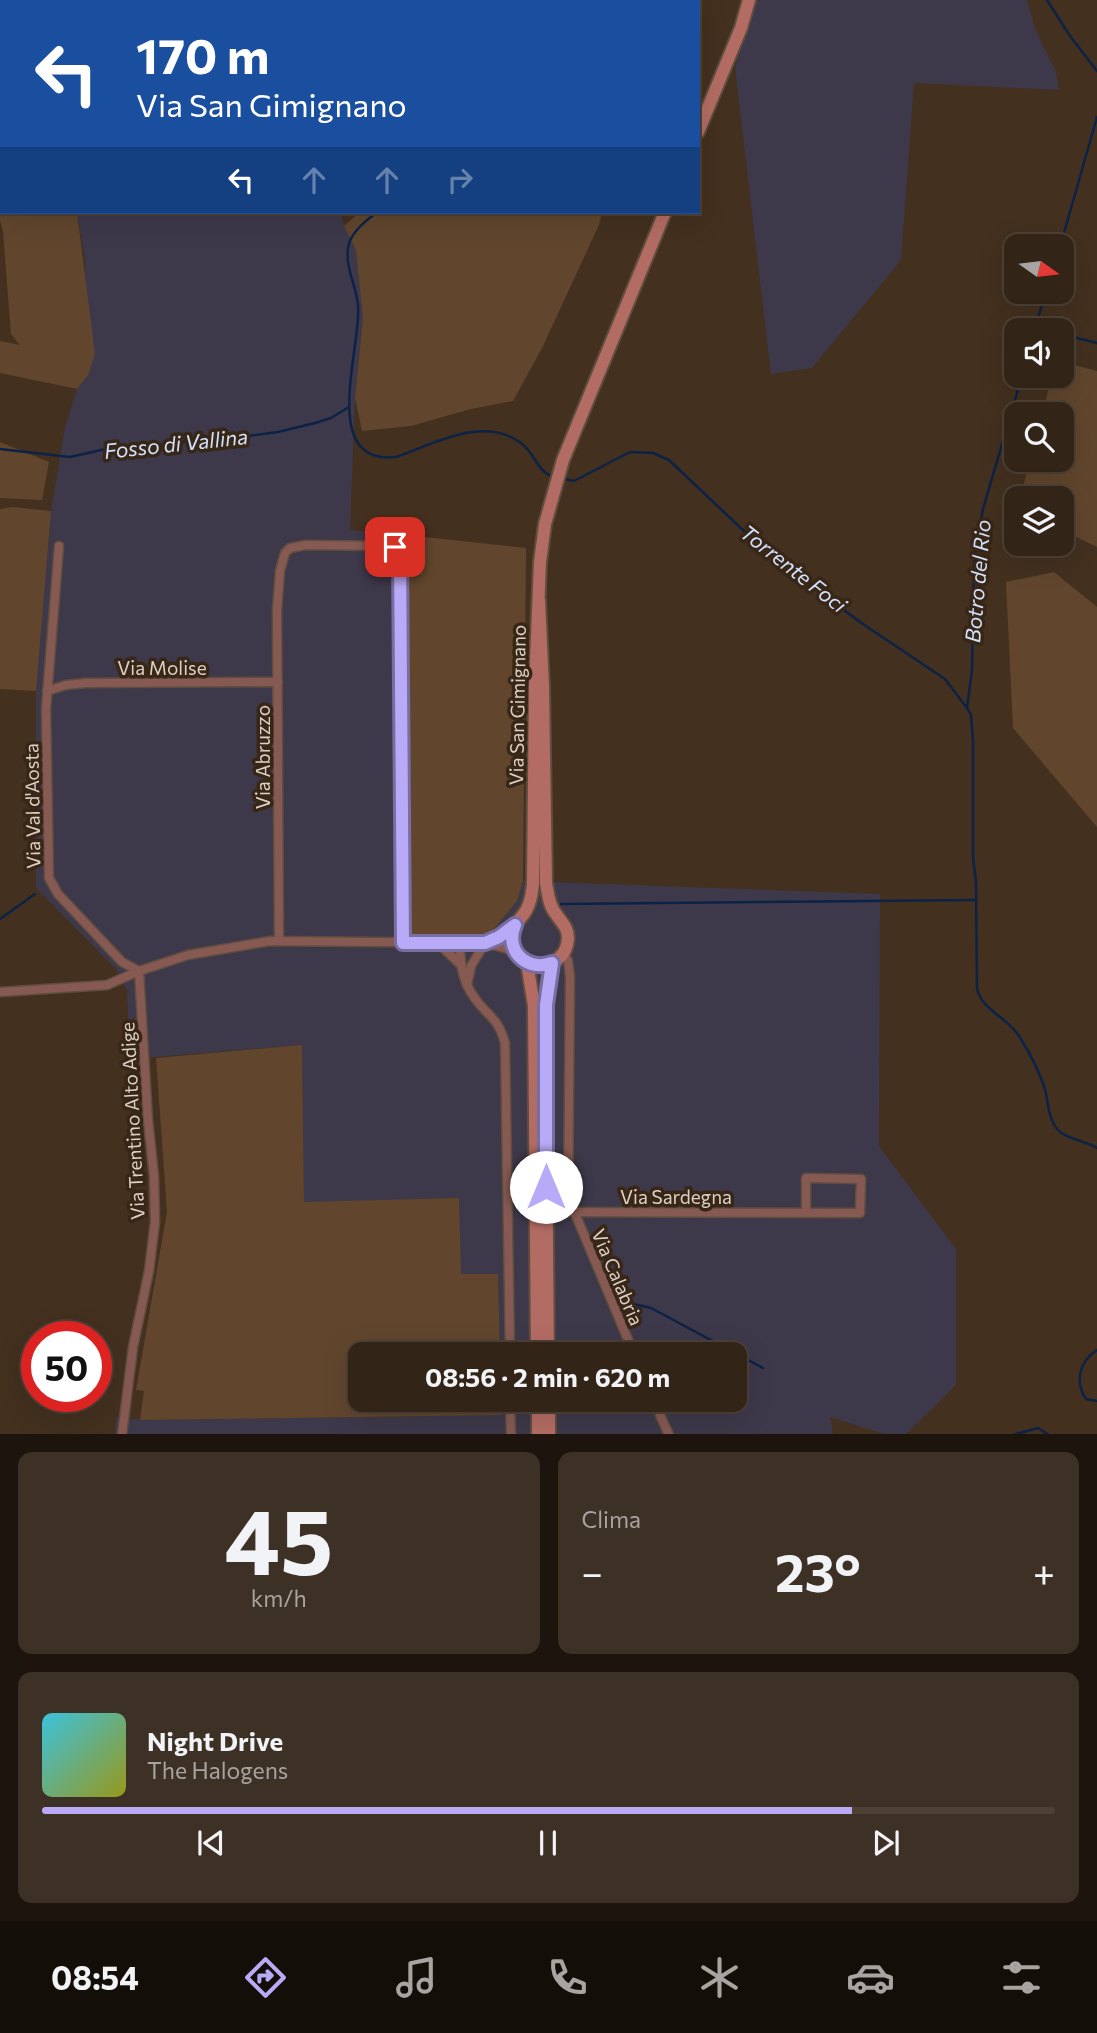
<!DOCTYPE html>
<html lang="it">
<meta charset="utf-8">
<style>
body{margin:0;font-family:Commissioner,sans-serif;background:#3d3024;color:#f1f3f6;height:100vh;display:flex;flex-direction:column;font-size:26px;white-space:nowrap}
*{box-sizing:border-box;margin:0}
p{font-size:23px;color:#a8a4a1}
.icon{flex:none;width:38px;height:38px;fill:none;stroke:currentColor;stroke-width:2;stroke-linecap:round;stroke-linejoin:round}
.map{position:relative;height:1434px;overflow:hidden}
.sheet{display:flex;flex-direction:column;gap:18px;padding:18px;background:#1c140d;flex:1}
.sheet>*{flex:none}
.banner{position:absolute;left:0px;top:0px;width:700px;height:214px;box-shadow:0 7px 28px #0002,0 0 0 2px #4d4136;background:#1a4fa0;color:#fff;overflow:hidden}
.needle{width:46px;rotate:104deg}
.tools{position:absolute;left:1004px;top:234px;display:grid;gap:14px}
.tools a{display:grid;place-items:center;width:70px;height:70px;border-radius:14px;background:#322417;box-shadow:0 7px 28px #0002,0 0 0 2px #4d4136;font-size:35px}
.speed{position:absolute;left:21px;top:1321px;display:flex;gap:14px;font-size:35px;font-weight:700;text-align:center}
.speed>*{display:grid;place-content:center;width:91px;height:91px;border-radius:50%;background:#322417;box-shadow:0 7px 28px #0002,0 0 0 2px #4d4136;line-height:1}
.speed .limit{border:10px solid #d22;background:#fff;color:#111}
.pin{position:absolute;display:grid;place-items:center;width:60px;height:60px;color:#fff;margin:-30px;border-radius:14px;box-shadow:0 4px 10px #0006}
.me{position:absolute;width:77px;margin:-38px;rotate:0deg;stroke-linejoin:round;filter:drop-shadow(0 0 5px #0008)}
.turn{display:flex;align-items:center;gap:24px;height:147px;padding:0 21px;font-size:32px}
.turn .icon{width:91px;height:91px;stroke-width:2.5}
.turn b{display:block;font-size:49px;line-height:60px}
.lanes{display:flex;align-items:center;height:66px;padding:0 21px;background:#0003;justify-content:center;gap:35px;direction:ltr}
.lanes .off{opacity:.35}
.big{font-size:52px;font-weight:700;line-height:1.1}
.sheet .widget{flex:1;display:flex;flex-direction:column;justify-content:center;gap:10px;min-width:0;padding:0 24px;border-radius:14px;background:#3d3024}
.sheet .dial{align-items:center;gap:0}
.dial b{font-size:91px;line-height:1}
.song{display:flex;align-items:center;gap:21px}
.cover{width:84px;height:84px;border-radius:10px;background:linear-gradient(135deg,hsl(190 70% 55%),hsl(60 70% 35%))}
.played{height:7px;border-radius:4px;background:linear-gradient(90deg,#b9aaf7 80%,#4d4136 80%)}
.keys{display:flex;justify-content:space-around;direction:ltr}
.heat{display:flex;justify-content:space-between;align-items:center;font-size:38px;direction:ltr}
.sheet .tiles{flex:1;display:grid;gap:18px;grid-template-columns:1fr 1fr}
.widget:last-child{grid-column:span 2}
.trip{position:absolute;left:348px;top:1342px;width:399px;height:70px;border-radius:14px;background:#322417;box-shadow:0 7px 28px #0002,0 0 0 2px #4d4136;font-weight:700;line-height:70px;text-align:center}
.tab-bar{display:flex;height:112px;justify-content:space-around;align-items:center;background:#140e09;color:#a8a4a1}
.tab-bar .icon{width:49px;height:49px}
.tab-bar .current{color:#b9aaf7}
.tab-bar b{font-size:32px;color:#f1f3f6}
.map>svg:first-child{display:block}
.industrial{fill:#3e394a}
.green{fill:#61462d}
.lines{fill:none;stroke-linecap:round;stroke-linejoin:round}
.stream{stroke:#0c2247;stroke-width:2.5}
.minor-casing{stroke:#5f4d3d;stroke-width:11}
.secondary-casing{stroke:#5f4d3d;stroke-width:16}
.minor{stroke:#865953;stroke-width:8}
.secondary{stroke:#b36c63;stroke-width:12}
.route-casing{stroke:#786ea1;stroke-width:18}
.route{stroke:#b9aaf7;stroke-width:12}
.labels{text-anchor:middle;dominant-baseline:central;stroke-width:7;stroke-linejoin:round;paint-order:stroke}
.street-label{font-size:19px;fill:#dcd0c6;stroke:#382616}
.water-label{font-size:21px;font-style:italic;fill:#d1e1fd;stroke:#382616}
</style>
<div class="map">
<svg width="1097" height="1435" viewBox="0 0 1097 1435">
<rect width="100%" height="100%" fill="#43301f"/>
<g class="industrial">
<path d="M755,0H1027L1035,29L1056,72L1059,90L914,83L901,260L812,368L771,374L735,67Z"/>
<path d="M77,212H341L344,226L356,249L363,318L355,398L350,530L406,535L408,931L413,935H489L517,901L523,881L880,894L879,1146L956,1249V1385L906,1434H884L830,1417L833,1434H115L116,1417L141,1420L500,1415V1400H735V1354H500L498,1275L460,1274L459,1198L304,1203L302,1045L130,1059L127,991L116,969L36,888V691L51,511L65,427L77,389L88,375L85,259Z"/>
</g>
<g class="green">
<path d="M0,13L2,212H77L95,354L88,375L77,389L0,373V341L20,345L11,334L3,232L0,220Z"/>
<path d="M360,212H602L599,225L542,348L513,401L471,409L411,426L362,431L355,398L363,318L356,250L344,226Z"/>
<path d="M1062,362L1097,371V547L1062,530V499H1020L1030,460H1062V415H1042L1052,376H1062Z"/>
<path d="M0,442L49,462L42,500L0,498Z"/>
<path d="M13,507L51,511L36,691L0,689V509Z"/>
<path d="M406,535L526,548L523,881L517,901L489,935H413L408,931Z"/>
<path d="M1054,572L1097,607V827L1013,728L1006,582Z"/>
<path d="M302,1045L304,1202L459,1198L461,1274H498L500,1354H360V1400H500L501,1415L140,1420L144,1391L136,1390L167,1212L156,1058Z"/>
</g>
<g class="lines">
<g class="stream">
<path d="M1047,0L1070,36L1097,71"/>
<path d="M560,2L561,0"/>
<path d="M378,212C366,220 350,233 348,248C345,268 357,287 358,306C362,346 318,466 396,457C434,444 483,415 521,443C535,453 536,471 554,477"/>
<path d="M1060,247L1097,117"/>
<path d="M1035,326L1052,331"/>
<path d="M1034,331L1046,292"/>
<path d="M1062,334L1097,343"/>
<path d="M0,449L70,457L110,448L165,445L207,438L241,437L278,432L315,423L331,418L349,407"/>
<path d="M564,479L574,481L630,452L653,453L669,460L765,551L860,622L945,679L967,708L971,715L973,741V857L976,883L977,989C983,1011 1006,1016 1019,1036C1030,1053 1039,1071 1045,1089C1048,1101 1048,1116 1055,1126C1062,1139 1085,1140 1097,1148"/>
<path d="M967,708L972,670L974,561L983,509L1022,376"/>
<path d="M561,904L976,900"/>
<path d="M0,919L35,894"/>
<path d="M625,1302L651,1308L763,1368"/>
<path d="M1097,1350C1080,1361 1074,1381 1086,1399L1097,1401"/>
<path d="M1013,1435L1038,1428L1049,1435"/>
</g>
<g class="minor-casing">
<g id="minor">
<path d="M59,546L46,709L49,878L58,894L122,962L139,971L188,955L270,941L485,943L515,951"/>
<path d="M47,691L66,685L86,683L278,682"/>
<path d="M279,941L277,610L280,571L285,553L290,548L306,545L393,546L400,552L403,943"/>
<path d="M488,943L513,927"/>
<path d="M439,944L459,963"/>
<path d="M460,944C460,962 462,981 474,997C487,1016 498,1017 505,1043L510,1354"/>
<path d="M564,952L568,961L570,976L568,1211"/>
<path d="M467,985L471,966L485,943"/>
<path d="M0,992L107,985L139,971L148,1120L154,1176L155,1222L149,1271L133,1347L122,1435"/>
<path d="M574,1211L634,1354"/>
<path d="M546,1212L860,1213L861,1179L806,1178V1212"/>
<path d="M510,1400L511,1435"/>
<path d="M660,1415L669,1435"/>
</g>
</g>
<g class="secondary-casing">
<g id="secondary">
<path d="M698,132L741,28L749,0"/>
<path d="M539,600L543,687L546,883C548,894 549,906 556,914C561,922 568,927 568,938C567,973 513,975 512,939C511,928 517,923 523,915C530,907 532,894 533,884L535,686L540,562L545,524L563,460L665,212"/>
<path d="M527,963L534,1006L537,1354"/>
<path d="M548,1354L545,1019L547,985L552,963"/>
<path d="M538,1400V1435"/>
<path d="M549,1400V1435"/>
</g>
</g>
<use href="#minor" class="minor"/>
<use href="#secondary" class="secondary"/>
</g>
<g class="lines">
<g class="route-casing">
<path id="route" d="M395,547L400,553L403,943H485L499,937L515,925C504,951 527,972 552,963L546,1005V1187"/>
</g>
<use href="#route" class="route"/>
</g>
<g class="labels">
<g class="street-label">
<text x="162" y="667">Via Molise</text>
<text transform="translate(517 705) rotate(-89)">Via San Gimignano</text>
<text transform="translate(262 757) rotate(-90)">Via Abruzzo</text>
<text transform="translate(32 806) rotate(-91)">Via Val d'Aosta</text>
<text transform="translate(132 1121) rotate(-93)">Via Trentino Alto Adige</text>
<text x="676" y="1196">Via Sardegna</text>
<text transform="translate(618 1277) rotate(67)">Via Calabria</text>
</g>
<g class="water-label">
<text transform="translate(176 443) rotate(-6)">Fosso di Vallina</text>
<text transform="translate(794 568) rotate(38)">Torrente Foci</text>
<text transform="translate(977 581) rotate(-85)">Botro del Rio</text>
</g>
</g>
</svg>
<div class="tools">
<a><svg class="needle" viewBox="-14 -14 28 28"><path d="M0-13l5 13h-10z" fill="#e53935"/><path d="M0 13l5-13h-10z" fill="#a8a4a1"/></svg></a>
<a><svg class="icon" aria-label="sound" viewBox="0 0 24 24"><path d="M4 9h4l5-4v14l-5-4H4zM17 9q2 3 0 6"/></svg></a>
<a><svg class="icon" aria-label="search" viewBox="0 0 24 24"><circle cx="10" cy="10" r="6"/><path d="M15 15l6 6"/></svg></a>
<a><svg class="icon" aria-label="layers" viewBox="0 0 24 24"><path d="M12 4l9 5-9 5-9-5zM3 14l9 5 9-5"/></svg></a>
</div>
<div class="speed"><div class="limit">50</div></div>
<div class="pin" style="left:395px;top:547px;background:#d93025"><svg class="icon" aria-label="arrive" viewBox="0 0 24 24"><path d="M6 21V4h12l-3 4 3 4H6"/></svg></div>
<svg class="me" style="left:546px;top:1187px" viewBox="-20 -20 40 40"><circle r="19" fill="#fff"/><path d="M0-13L10 11 0 6-10 11z" fill="#b9aaf7"/></svg>
<div class="trip">08:56 · 2 min · 620 m</div>
<div class="banner">
<div class="turn"><svg class="icon" aria-label="left" viewBox="0 0 24 24"><path d="M17 20v-9H6M10 6l-5 5 5 5"/></svg><div><b>170 m</b>Via San Gimignano</div></div>
<div class="lanes"><svg class="icon" aria-label="left" viewBox="0 0 24 24"><path d="M17 20v-9H6M10 6l-5 5 5 5"/></svg><svg class="icon off" aria-label="ahead" viewBox="0 0 24 24"><path d="M12 20V5M6 11l6-6 6 6"/></svg><svg class="icon off" aria-label="ahead" viewBox="0 0 24 24"><path d="M12 20V5M6 11l6-6 6 6"/></svg><svg class="icon off" aria-label="right" viewBox="0 0 24 24"><path d="M7 20v-9h11M14 6l5 5-5 5"/></svg></div>
</div>
</div>
<section class="sheet">
<div class="tiles">
<div class="widget dial"><b>45</b><p>km/h</p></div>
<div class="widget"><p>Clima</p>
<div class="heat"><a>−</a><b class="big">23°</b><a>+</a></div>
</div>
<div class="widget">
<div class="song"><i class="cover"></i><div><b>Night Drive</b><p>The Halogens</p></div></div>
<div class="played"></div>
<div class="keys"><svg class="icon" aria-label="previous" viewBox="0 0 24 24"><path d="M18 5L8 12l10 7zM5 5v14"/></svg><svg class="icon" aria-label="pause" viewBox="0 0 24 24"><path d="M8 5v14M16 5v14"/></svg><svg class="icon" aria-label="next" viewBox="0 0 24 24"><path d="M6 5l10 7-10 7zM19 5v14"/></svg></div>
</div>
</div>
</section>
<nav class="tab-bar">
<b>08:54</b>
<svg class="icon current" aria-label="directions" viewBox="0 0 24 24"><path d="M12 3l9 9-9 9-9-9zM9 14v-3h6M13 9l2 2-2 2"/></svg>
<svg class="icon" aria-label="music" viewBox="0 0 24 24"><path d="M9 18V5l10-2v13"/><circle cx="6" cy="18" r="3"/><circle cx="16" cy="16" r="3"/></svg>
<svg class="icon" aria-label="phone" viewBox="0 0 24 24"><path d="M5 4h4l2 5-3 2q2 4 5 5l2-3 5 2v4C11 20 4 13 5 4z"/></svg>
<svg class="icon" aria-label="climate" viewBox="0 0 24 24"><path d="M12 3v18M4 7l16 10M4 17L20 7"/></svg>
<svg class="icon" aria-label="car" viewBox="0 0 24 24"><path d="M5 17H2v-5l4-1 3-4h7l3 4 3 1v5h-3M9 17h6M6 11h13"/><circle cx="7" cy="17" r="2"/><circle cx="17" cy="17" r="2"/></svg>
<svg class="icon" aria-label="filters" viewBox="0 0 24 24"><path d="M4 7h16M4 17h16"/><circle cx="9" cy="7" r="2"/><circle cx="15" cy="17" r="2"/></svg>
</nav>
